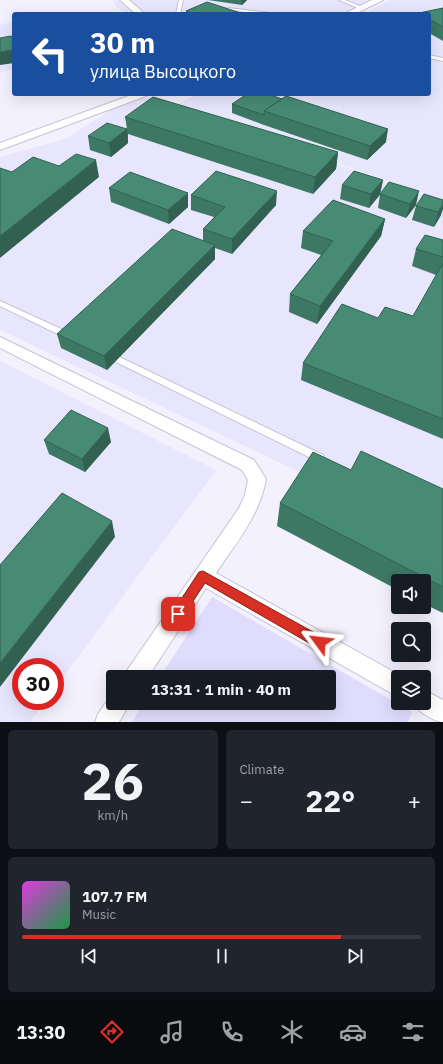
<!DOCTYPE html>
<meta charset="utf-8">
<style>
body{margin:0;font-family:"IBM Plex Sans",sans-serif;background:#20242c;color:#f1f3f6;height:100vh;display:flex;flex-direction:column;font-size:15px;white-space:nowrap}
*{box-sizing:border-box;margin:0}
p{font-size:13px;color:#9ea1a6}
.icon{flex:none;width:22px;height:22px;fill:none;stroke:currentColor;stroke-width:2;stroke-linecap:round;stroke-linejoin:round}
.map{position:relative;height:722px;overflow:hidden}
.side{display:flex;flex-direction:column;gap:8px;padding:8px;background:#0d0f14;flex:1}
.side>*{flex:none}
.banner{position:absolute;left:12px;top:12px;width:419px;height:84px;border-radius:4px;box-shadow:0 4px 16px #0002;background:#1a4fa0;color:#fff;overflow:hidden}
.fabs{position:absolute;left:391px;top:574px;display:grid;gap:8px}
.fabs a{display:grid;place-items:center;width:40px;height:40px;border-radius:4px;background:#171b24;box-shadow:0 4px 16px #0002;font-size:20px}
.speed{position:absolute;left:12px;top:658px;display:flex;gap:8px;font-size:20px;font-weight:700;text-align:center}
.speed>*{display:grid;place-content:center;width:52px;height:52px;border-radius:50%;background:#171b24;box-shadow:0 4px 16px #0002;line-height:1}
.speed .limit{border:6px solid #d22;background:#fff;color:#111}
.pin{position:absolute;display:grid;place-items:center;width:34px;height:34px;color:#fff;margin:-17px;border-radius:8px;box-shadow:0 2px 6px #0006}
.me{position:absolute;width:44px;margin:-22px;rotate:300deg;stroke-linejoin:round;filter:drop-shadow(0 0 3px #0008)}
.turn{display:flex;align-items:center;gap:14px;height:84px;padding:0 12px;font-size:18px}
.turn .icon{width:52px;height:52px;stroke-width:2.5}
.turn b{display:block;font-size:28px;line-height:34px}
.big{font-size:30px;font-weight:700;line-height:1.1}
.side .widget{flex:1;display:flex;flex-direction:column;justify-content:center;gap:6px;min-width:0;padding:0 14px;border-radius:6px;background:#20242c}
.side .dial{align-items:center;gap:0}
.dial b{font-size:52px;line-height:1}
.song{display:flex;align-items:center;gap:12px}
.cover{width:48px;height:48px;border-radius:6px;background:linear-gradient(135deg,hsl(300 70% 55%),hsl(140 70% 35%))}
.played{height:4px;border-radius:2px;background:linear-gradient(90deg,#d93025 80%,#363941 80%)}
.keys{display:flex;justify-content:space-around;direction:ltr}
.heat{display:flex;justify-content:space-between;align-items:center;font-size:22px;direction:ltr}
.side .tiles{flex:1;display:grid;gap:8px;grid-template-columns:1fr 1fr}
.widget:last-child{grid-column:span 2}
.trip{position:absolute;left:106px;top:670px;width:230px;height:40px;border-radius:4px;background:#171b24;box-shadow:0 4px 16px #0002;font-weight:700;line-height:40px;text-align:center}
.tab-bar{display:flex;height:64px;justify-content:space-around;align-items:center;background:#090b0e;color:#9ea1a6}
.tab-bar .icon{width:28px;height:28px}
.tab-bar .active{color:#d93025}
.tab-bar b{font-size:18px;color:#f1f3f6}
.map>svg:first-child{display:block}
.built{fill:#e8e6fc}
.green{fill:#e0dcfc}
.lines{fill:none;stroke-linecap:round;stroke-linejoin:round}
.lane-casing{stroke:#c5c2d6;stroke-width:2}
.street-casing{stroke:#c5c2d6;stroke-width:2}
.lane{fill:#fff;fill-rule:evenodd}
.street{fill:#fff;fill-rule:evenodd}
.wall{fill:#3d7865}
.shaded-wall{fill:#326152}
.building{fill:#478b75;stroke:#326152}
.route{fill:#d93025;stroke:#8d1f18}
</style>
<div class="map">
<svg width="443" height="722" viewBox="0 0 443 722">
<rect width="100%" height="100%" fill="#f3f1fe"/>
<g class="built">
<path d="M114,0H377L345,14H127L116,7Z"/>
<path d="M390,0H443V201L175,105L198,94H429V14H362Z"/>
<path d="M14,22V69L0,73V25Z"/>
<path d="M149,97L443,202V540L0,330V157L65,139L118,106Z"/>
<path d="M0,361L216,470L55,688V667H21V701H46L30,722H0Z"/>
</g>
<path class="green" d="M212,597L412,712L408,722H132L144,703H329V677H160Z"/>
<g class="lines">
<g class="lane-casing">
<g id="lane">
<path d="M179,0H183L180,14H176Z"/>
<path d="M339,0H345L364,8L360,9Z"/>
<path d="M228,8L271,13L273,14H260L230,10H228Z"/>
<path d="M429,55L443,58V61L429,58Z"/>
<path d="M0,301L72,334L73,336L69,339L66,338L0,306Z"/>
<path d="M109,352L323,455L325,458L323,461L320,462L317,461L106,357L105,355L106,353Z"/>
</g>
</g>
<g class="street-casing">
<g id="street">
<path d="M120,0H129L145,14H136Z"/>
<path d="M372,0H383L355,14H344Z"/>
<path d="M134,94H148L146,96L0,150V143Z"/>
<path d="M0,337L254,460L266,479C260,515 236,543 216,573L403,677H398V697L206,588L148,677H125L128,669L239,508L245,495L248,480L242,470L0,348Z"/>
<path d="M424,690L443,700V722C433,721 418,712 414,703H424Z"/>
<path d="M111,695H113V703H130L119,722H95L98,714Z"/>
</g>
</g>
<use href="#lane" class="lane"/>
<use href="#street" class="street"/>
</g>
<g class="wall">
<path d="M208,0H247L242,5Z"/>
<path d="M443,8V41L429,33V14H418L419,13Z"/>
<path d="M186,11L244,14H186Z"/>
<path d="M247,94L386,142L367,160L264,125L232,113V104Z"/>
<path d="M125,117L338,152L336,169L313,194L128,134V143L111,157L90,150L88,136L127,129Z"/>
<path d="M383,180L380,194L416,205L406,218L378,208L380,195L369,208L340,199L342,185Z"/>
<path d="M109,188L188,207L169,224L111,202Z"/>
<path d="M424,194L441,215L434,227L412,220L416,206Z"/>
<path d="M191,195L276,205L232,254L215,248V259L107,370L61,348L57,334L203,240V229L214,217L191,210Z"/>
<path d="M385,219L381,236L317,324L289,312L290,294L321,255L301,248L303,231Z"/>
<path d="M443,240V439L301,380L303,363L378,318L413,316L436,275L412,266L416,249Z"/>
<path d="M44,440L111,442L85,472L49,454Z"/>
<path d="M351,470L443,489V613L424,604V581H398V590L277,526L280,503Z"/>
</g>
<g class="shaded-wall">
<path d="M242,0H247L242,5Z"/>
<path d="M14,50V63L0,65V52Z"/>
<path d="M127,129L128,143L111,157L109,143Z"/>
<path d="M388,129L386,142L367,160L370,146Z"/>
<path d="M338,152L336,169L313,194L315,177Z"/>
<path d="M96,160L99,177L0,258V236Z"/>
<path d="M383,180L380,194L369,208L371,194Z"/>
<path d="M277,191L276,205L232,254V239Z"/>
<path d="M419,191L416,205L406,218L410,204Z"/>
<path d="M188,193V207L169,224L168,210Z"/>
<path d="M443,204V209L441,215L434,227L438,212Z"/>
<path d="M385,219L381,236L317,324L320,306Z"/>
<path d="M215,245V259L107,370L104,356Z"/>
<path d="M108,428L111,442L85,472L82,459Z"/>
<path d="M112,521L115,537L0,687V663Z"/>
</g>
<g class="building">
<path d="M207,2L244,14H194L186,11Z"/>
<path d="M443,8V27L429,19V14H421L419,13Z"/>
<path d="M11,36L14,41V50L0,52V38Z"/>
<path d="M247,94H268L282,99L264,111V115L232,104Z"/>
<path d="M286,96L388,129L370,146L264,111Z"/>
<path d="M153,97L338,152L315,177L125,117Z"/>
<path d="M107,123L127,129L109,143L88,136Z"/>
<path d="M76,154L96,160L0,236V168L12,172L33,157L59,166Z"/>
<path d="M216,171L277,191L232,239L203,229L225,207L191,195Z"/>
<path d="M354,171L383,180L371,194L342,185Z"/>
<path d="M130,172L188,193L168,210L109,188Z"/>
<path d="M389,182L419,191L410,204L380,194Z"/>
<path d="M424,194L443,200V204L438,212L416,206Z"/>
<path d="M333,200L385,219L320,306L290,294L333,241L303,231Z"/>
<path d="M172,229L215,245L104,356L57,334Z"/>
<path d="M425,235L443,240V257L416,249Z"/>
<path d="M443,263V419L303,363L342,304L378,318L385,307L413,316Z"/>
<path d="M71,410L108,428L82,459L44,440Z"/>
<path d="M361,451L443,489V587L280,503L313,452L351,470Z"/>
<path d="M62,493L112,521L0,663V565Z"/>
</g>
<path class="route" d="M203,571L324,638L326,642L324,647L320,648L316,647L205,583L182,618L178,620L174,618L172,614L174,610L199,572Z"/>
</svg>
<div class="fabs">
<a><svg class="icon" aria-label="sound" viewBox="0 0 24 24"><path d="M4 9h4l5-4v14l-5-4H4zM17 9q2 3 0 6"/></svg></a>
<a><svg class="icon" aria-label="search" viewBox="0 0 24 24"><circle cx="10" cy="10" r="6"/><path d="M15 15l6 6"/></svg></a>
<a><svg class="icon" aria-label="layers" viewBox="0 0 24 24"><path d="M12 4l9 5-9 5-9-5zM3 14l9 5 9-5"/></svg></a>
</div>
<div class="speed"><div class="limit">30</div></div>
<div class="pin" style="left:178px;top:614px;background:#d93025"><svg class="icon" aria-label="arrive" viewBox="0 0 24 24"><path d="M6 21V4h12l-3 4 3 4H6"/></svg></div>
<svg class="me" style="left:320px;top:642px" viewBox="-20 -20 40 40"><path d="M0-17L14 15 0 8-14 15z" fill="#d93025" stroke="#fff" stroke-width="4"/></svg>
<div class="trip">13:31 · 1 min · 40 m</div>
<div class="banner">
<div class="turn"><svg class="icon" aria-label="left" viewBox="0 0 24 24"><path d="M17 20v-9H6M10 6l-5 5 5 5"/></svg><div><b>30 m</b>улица Высоцкого</div></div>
</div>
</div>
<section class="side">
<div class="tiles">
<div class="widget dial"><b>26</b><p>km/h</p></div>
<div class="widget"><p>Climate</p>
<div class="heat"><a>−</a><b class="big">22°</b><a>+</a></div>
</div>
<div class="widget">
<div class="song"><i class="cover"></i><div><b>107.7 FM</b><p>Music</p></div></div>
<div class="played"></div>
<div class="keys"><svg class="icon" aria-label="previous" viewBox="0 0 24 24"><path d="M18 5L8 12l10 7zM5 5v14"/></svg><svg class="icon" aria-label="pause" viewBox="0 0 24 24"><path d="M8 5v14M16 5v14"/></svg><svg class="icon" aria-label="next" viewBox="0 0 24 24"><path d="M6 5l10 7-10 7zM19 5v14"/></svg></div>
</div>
</div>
</section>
<nav class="tab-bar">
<b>13:30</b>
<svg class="icon active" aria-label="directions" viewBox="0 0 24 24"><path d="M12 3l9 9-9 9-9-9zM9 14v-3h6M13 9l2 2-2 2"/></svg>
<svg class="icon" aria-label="music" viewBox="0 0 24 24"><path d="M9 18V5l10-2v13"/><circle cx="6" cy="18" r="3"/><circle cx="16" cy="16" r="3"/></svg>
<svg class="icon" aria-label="phone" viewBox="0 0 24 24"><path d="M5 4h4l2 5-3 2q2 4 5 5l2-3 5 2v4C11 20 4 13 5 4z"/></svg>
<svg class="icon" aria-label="climate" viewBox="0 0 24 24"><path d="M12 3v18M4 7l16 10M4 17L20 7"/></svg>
<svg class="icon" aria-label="car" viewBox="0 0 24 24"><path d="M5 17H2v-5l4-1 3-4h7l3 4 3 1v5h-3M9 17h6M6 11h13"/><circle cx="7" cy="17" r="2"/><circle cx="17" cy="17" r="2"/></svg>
<svg class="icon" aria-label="filters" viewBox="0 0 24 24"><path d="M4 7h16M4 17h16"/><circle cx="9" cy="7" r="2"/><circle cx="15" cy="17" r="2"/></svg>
</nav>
